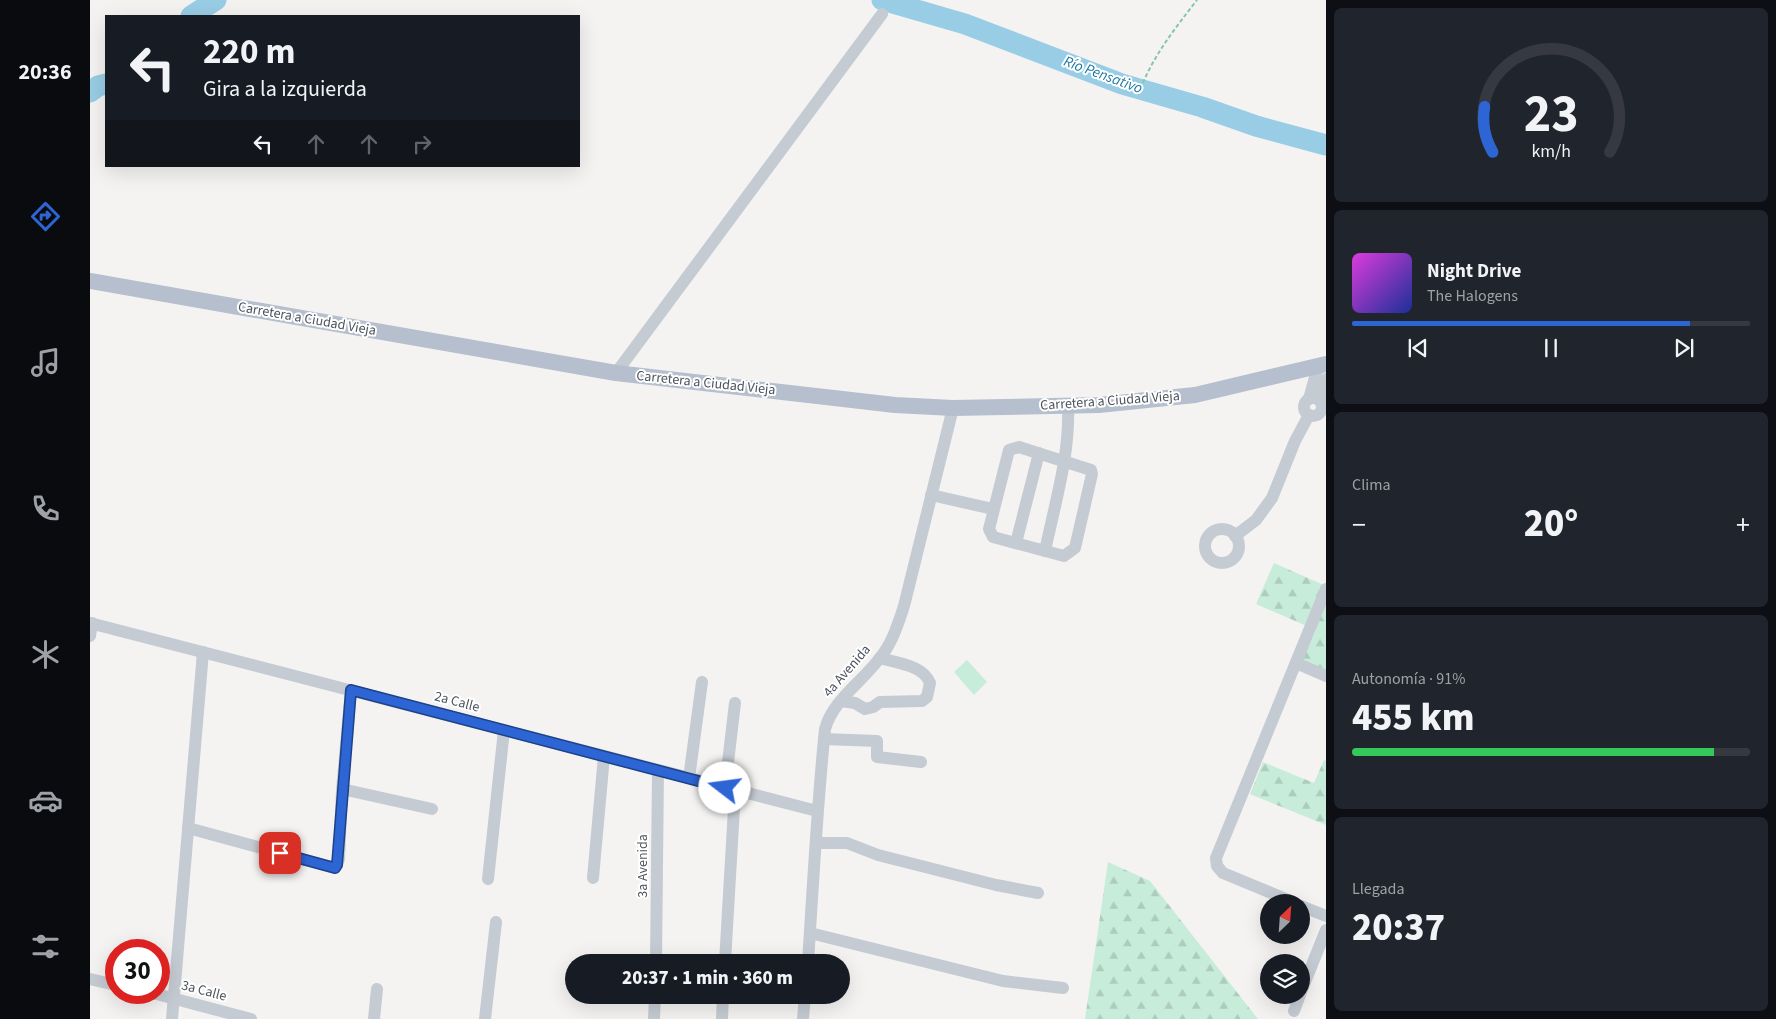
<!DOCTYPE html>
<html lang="es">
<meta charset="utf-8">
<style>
body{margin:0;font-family:"Source Sans 3",sans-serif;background:#20242c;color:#f1f3f6;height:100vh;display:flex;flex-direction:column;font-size:19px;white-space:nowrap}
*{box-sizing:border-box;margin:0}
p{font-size:16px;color:#9ea1a6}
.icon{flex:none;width:28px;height:28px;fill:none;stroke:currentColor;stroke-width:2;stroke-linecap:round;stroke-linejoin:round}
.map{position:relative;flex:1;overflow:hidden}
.drawer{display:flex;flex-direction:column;gap:8px;padding:8px;background:#0d0f14;width:450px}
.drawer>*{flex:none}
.hud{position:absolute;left:15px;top:15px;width:475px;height:152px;border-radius:0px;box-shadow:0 5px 20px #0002;background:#171b24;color:#f1f3f6;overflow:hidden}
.needle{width:32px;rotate:25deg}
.tools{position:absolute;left:1170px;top:894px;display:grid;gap:10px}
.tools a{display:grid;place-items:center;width:50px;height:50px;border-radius:50%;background:#171b24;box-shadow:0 5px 20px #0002;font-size:25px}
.speed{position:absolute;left:15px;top:939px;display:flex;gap:10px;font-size:25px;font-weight:700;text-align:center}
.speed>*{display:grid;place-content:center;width:65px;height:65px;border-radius:50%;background:#171b24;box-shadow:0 5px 20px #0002;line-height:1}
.speed .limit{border:8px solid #d22;background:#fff;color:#111}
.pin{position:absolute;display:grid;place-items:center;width:42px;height:42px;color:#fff;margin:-21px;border-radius:10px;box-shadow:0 2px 8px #0006}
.me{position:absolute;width:55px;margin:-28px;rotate:285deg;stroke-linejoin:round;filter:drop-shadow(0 0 4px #0008)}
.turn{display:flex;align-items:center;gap:18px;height:105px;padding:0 15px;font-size:22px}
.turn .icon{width:65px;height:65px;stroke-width:2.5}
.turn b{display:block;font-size:35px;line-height:42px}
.lanes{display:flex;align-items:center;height:48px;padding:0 15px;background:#0003;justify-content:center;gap:25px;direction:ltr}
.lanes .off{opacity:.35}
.big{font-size:38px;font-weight:800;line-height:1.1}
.drawer .tile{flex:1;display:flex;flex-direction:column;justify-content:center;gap:8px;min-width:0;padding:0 18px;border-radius:8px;background:#20242c}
.drawer .dial{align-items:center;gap:0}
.dial svg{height:130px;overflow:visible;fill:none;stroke:#363941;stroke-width:7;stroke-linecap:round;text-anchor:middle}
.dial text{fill:#f1f3f6;stroke:none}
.song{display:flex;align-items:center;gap:15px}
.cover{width:60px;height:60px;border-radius:8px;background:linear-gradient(135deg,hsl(300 70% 55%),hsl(230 70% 35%))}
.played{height:5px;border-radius:2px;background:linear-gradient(90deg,#2d65d4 85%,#363941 85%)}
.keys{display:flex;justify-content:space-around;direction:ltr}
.heat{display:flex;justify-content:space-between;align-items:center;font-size:28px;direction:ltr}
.charge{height:8px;border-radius:4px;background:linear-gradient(90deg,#34c759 91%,#363941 0)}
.trip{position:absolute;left:475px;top:954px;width:285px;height:50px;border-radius:25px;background:#171b24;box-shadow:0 5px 20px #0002;font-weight:800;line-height:50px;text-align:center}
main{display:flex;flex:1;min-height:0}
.tab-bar{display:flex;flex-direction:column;width:90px;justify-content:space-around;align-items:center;background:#090b0e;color:#9ea1a6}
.tab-bar .icon{width:35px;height:35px}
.tab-bar .current{color:#2d65d4}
.tab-bar b{font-size:22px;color:#f1f3f6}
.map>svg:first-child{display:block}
.green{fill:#c7ecd9}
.forest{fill:url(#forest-firs)}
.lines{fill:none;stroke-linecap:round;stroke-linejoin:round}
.river{stroke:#98cde5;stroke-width:21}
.path{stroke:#82c7ac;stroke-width:2;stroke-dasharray:4 2.5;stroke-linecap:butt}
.minor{stroke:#c5cbd2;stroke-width:12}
.major{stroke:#b5bfce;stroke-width:16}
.route-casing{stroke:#1d428a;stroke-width:12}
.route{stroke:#2d65d4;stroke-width:9}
.labels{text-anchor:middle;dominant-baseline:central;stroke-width:4;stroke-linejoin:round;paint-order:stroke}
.street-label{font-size:14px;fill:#4c545e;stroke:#fff}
.water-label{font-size:15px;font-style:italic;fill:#1b78a1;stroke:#fff}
</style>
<main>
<nav class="tab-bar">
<b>20:36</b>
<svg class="icon current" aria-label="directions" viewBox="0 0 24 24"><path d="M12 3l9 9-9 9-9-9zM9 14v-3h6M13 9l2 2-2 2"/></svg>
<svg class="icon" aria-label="music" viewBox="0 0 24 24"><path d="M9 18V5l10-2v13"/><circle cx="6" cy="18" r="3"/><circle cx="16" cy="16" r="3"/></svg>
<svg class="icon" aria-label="phone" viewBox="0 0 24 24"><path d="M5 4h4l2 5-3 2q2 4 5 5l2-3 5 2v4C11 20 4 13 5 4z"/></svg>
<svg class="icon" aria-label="climate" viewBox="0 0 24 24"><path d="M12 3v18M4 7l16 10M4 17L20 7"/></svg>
<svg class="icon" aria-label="car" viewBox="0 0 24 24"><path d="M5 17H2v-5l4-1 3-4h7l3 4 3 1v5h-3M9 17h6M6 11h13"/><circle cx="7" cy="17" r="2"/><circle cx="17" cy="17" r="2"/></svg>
<svg class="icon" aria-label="filters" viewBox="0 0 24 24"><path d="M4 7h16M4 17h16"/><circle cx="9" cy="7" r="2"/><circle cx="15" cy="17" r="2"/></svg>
</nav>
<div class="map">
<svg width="1236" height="1019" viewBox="0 0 1236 1019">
<defs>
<pattern id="forest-firs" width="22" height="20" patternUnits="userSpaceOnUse" patternTransform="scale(1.25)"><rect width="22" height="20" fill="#c7ecd9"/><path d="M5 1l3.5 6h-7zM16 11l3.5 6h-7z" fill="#adccbd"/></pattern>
</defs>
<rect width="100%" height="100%" fill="#f4f3f2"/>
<path class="green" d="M877,660L897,682L884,695L864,672Z"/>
<g class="forest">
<path d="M1184,563L1236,586V673L1212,662L1226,630L1166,604Z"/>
<path d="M1234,760L1236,761V825L1160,794L1173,762L1224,783Z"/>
<path d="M1018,862L1060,881L1168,1019H995Z"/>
</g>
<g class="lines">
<g class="river">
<path d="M792,0L875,24L1032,84L1112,107L1166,126L1236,145"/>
<path d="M101,16L126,0"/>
<path d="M0,92L8,86L16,84"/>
</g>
<path class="path" d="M1048,95C1062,57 1083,31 1107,0"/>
<g class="minor">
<path d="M526,373L792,14"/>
<circle cx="1223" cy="407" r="9"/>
<path d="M1219,399L1228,366"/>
<path d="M1230,401L1236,379"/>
<path d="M929,447L1001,470L1002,474L985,548L974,556L903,537L899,529L919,450Z"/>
<path d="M841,495L903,509"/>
<circle cx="1132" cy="546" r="17"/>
<path d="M1145,536L1166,520L1182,498L1205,441L1219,415"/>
<path d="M926,543L949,453"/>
<path d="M955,551C965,503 980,455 978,406"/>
<path d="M0,623L727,811"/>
<path d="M0,636L2,623"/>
<path d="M1206,663L1236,676"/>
<path d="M751,701L765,703L775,709L783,707L790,702L832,701L837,697L840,683C833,665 807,663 790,658"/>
<path d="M734,739L787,741V757L831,762"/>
<path d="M599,778L612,682"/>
<path d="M635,788L645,703"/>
<path d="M252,789L342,809"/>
<path d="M98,828L245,868L249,859L252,789L261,690"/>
<path d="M727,843H757L788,855L906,885L948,893"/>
<path d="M503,878L514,756"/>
<path d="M398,879L414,730"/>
<path d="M1203,902L1133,873L1127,866L1126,858L1236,589"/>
<path d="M1211,906L1236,916"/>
<path d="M720,933L913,981L973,988"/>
<path d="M566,962L568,770"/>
<path d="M635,962L645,791"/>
<path d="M718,962C723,885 727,807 735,729C743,700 771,683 789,659C802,644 808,624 814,606L863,408"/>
<path d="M0,979L26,985"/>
<path d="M59,992L161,1019"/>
<path d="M1211,992L1236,930"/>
<path d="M1204,1011L1210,995"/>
<path d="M82,1019L113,652"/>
<path d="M284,1019L287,989"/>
<path d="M395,1019L406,922"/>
<path d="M564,1019L565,995"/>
<path d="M632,1019L633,995"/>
<path d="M713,1019L715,995"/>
</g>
<path class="major" d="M0,281L526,373L805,405L863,408L1009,405L1105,395L1236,364"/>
</g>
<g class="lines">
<g class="route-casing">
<path id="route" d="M190,853L245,868L247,865L261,690L635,788"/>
</g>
<use href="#route" class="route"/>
</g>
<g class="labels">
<g class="street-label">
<text transform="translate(217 319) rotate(10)">Carretera a Ciudad Vieja</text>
<text transform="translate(616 383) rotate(6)">Carretera a Ciudad Vieja</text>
<text transform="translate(1020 401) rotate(-4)">Carretera a Ciudad Vieja</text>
<text transform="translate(757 671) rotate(-49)">4a Avenida</text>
<text transform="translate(367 702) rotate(15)">2a Calle</text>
<text transform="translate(553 866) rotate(-90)">3a Avenida</text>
<text transform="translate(114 991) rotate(15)">3a Calle</text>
</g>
<g class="water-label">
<text transform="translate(1013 75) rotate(20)">Río Pensativo</text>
</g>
</g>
</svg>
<div class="tools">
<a><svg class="needle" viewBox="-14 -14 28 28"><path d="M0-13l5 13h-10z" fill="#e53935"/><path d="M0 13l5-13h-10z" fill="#9ea1a6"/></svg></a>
<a><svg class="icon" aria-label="layers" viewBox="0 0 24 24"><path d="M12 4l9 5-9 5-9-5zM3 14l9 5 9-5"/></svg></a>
</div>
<div class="speed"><div class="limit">30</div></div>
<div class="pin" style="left:190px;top:853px;background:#d93025"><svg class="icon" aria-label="arrive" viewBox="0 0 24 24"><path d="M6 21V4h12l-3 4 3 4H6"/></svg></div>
<svg class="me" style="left:635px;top:788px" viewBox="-20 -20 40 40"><circle r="19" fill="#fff"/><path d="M0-13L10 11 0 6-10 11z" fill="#2d65d4"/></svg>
<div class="trip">20:37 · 1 min · 360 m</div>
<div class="hud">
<div class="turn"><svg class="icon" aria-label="left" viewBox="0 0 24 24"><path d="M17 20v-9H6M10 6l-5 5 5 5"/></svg><div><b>220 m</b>Gira a la izquierda</div></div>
<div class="lanes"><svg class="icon" aria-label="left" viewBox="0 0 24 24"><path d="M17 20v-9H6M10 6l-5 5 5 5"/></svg><svg class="icon off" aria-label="ahead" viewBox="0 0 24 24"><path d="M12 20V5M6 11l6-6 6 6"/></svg><svg class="icon off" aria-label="ahead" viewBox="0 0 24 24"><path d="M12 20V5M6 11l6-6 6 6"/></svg><svg class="icon off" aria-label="right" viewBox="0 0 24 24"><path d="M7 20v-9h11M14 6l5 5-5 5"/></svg></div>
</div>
</div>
<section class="drawer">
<div class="tile dial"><svg viewBox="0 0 100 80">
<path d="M14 69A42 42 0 1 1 86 69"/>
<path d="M14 69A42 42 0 0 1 9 41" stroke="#2d65d4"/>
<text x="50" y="56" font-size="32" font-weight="700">23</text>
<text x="50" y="72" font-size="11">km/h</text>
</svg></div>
<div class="tile">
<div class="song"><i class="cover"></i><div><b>Night Drive</b><p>The Halogens</p></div></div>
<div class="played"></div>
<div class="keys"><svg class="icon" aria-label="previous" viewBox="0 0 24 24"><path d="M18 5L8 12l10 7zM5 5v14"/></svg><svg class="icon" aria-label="pause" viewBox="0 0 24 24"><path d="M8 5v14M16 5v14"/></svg><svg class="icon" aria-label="next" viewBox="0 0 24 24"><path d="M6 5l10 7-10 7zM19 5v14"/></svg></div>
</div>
<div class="tile"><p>Clima</p>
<div class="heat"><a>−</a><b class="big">20°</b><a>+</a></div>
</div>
<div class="tile"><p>Autonomía · 91%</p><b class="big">455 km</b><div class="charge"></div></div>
<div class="tile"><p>Llegada</p><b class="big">20:37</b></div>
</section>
</main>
